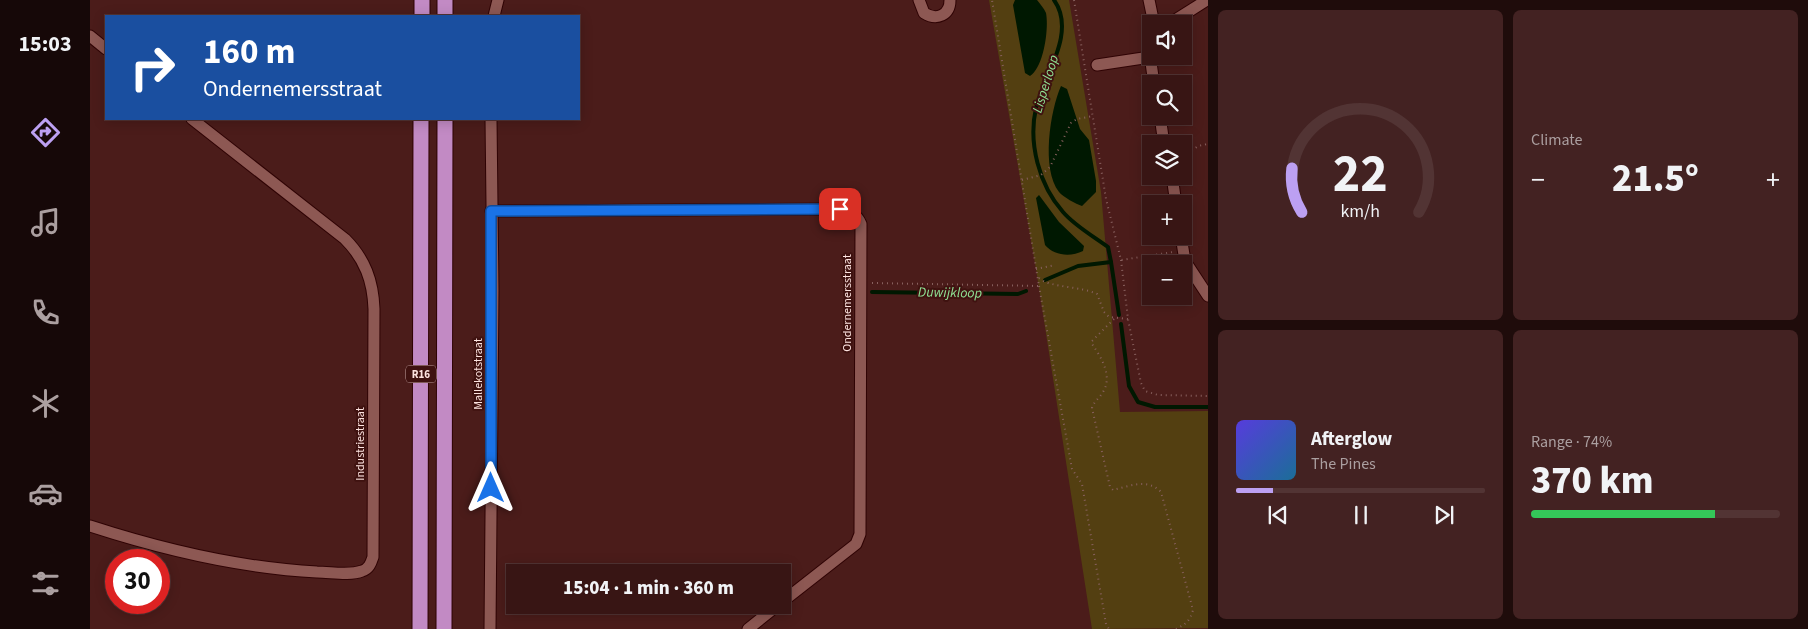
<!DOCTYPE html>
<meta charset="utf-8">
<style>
body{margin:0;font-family:"Source Sans 3",sans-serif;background:#432222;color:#f1f3f6;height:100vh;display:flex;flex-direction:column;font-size:19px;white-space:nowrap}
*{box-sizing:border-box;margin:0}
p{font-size:16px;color:#ab9fa0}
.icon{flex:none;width:28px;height:28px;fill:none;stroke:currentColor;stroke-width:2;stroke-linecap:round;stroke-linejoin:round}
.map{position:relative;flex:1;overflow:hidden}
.side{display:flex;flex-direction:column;gap:10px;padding:10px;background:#1f0c0b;width:600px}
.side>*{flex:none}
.top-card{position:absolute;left:15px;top:15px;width:475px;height:105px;border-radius:0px;box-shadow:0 2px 12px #0003,0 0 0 1px #523434;background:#1a4fa0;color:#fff;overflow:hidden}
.fabs{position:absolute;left:1052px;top:15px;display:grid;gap:10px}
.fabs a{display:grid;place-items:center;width:50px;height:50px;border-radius:0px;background:#381514;box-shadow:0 2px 12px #0003,0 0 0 1px #523434;font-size:25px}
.speed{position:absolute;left:15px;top:549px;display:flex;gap:10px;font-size:25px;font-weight:700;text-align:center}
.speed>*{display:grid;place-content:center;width:65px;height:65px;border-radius:50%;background:#381514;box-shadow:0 2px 12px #0003,0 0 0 1px #523434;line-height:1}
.speed .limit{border:8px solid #d22;background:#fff;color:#111}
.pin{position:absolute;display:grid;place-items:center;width:42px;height:42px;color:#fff;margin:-21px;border-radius:10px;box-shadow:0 2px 8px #0006}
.me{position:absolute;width:55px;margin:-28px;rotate:0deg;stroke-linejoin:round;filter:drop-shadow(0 0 4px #0008)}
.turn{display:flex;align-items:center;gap:18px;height:105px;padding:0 15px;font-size:22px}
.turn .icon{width:65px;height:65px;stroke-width:2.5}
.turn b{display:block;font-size:35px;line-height:42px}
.big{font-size:38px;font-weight:800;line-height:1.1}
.side .widget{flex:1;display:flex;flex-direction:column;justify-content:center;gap:8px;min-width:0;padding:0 18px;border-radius:8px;background:#432222}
.side .dial{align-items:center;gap:0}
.dial svg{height:130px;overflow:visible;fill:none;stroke:#523434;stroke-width:7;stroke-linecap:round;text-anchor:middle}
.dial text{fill:#f1f3f6;stroke:none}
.song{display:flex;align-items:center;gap:15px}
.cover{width:60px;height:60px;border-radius:8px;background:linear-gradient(135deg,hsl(250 70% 55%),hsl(200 70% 35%))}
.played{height:5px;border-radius:2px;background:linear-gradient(90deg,#bca0f2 15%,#523434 15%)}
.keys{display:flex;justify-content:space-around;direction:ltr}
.heat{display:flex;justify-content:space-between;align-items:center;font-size:28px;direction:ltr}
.charge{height:8px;border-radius:4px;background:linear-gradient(90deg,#34c759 74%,#523434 0)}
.side .tiles{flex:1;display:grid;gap:10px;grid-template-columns:repeat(2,1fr)}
.trip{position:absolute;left:416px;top:564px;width:285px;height:50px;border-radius:0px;background:#381514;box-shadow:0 2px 12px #0003,0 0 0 1px #523434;font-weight:800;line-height:50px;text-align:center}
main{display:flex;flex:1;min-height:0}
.tabs{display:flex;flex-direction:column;width:90px;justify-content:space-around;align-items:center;background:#160808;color:#ab9fa0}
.tabs .icon{width:35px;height:35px}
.tabs .on{color:#bca0f2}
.tabs b{font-size:22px;color:#f1f3f6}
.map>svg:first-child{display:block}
.green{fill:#533f11}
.water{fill:#001801}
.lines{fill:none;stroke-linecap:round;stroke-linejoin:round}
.stream{stroke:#001801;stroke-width:4}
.minor-casing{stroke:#2f0304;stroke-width:13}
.highway-casing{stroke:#2f0304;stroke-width:17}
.path{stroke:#88605e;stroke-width:2;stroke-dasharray:1 4;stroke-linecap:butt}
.minor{stroke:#8d5853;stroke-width:11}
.highway{stroke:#c28ac4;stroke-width:15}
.route-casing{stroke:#114b97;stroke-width:12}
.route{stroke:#1a73e8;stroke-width:9}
.labels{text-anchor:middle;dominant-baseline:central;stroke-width:4;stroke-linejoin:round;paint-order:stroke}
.shield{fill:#3f1210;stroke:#c4a4a2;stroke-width:1}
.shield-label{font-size:11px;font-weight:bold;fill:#fde3e0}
.street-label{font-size:12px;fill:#fde3e0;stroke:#3f1210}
.water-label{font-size:14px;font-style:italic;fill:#8fe294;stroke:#3f1210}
</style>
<main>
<nav class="tabs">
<b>15:03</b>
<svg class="icon on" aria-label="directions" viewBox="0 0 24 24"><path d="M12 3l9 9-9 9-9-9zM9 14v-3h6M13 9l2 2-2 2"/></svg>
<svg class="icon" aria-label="music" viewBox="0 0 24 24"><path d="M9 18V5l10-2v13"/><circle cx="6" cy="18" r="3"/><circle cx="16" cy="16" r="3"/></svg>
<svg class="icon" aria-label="phone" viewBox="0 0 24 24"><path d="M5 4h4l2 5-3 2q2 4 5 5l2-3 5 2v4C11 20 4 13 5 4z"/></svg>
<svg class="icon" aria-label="climate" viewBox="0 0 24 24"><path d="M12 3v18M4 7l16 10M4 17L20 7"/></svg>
<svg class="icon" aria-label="car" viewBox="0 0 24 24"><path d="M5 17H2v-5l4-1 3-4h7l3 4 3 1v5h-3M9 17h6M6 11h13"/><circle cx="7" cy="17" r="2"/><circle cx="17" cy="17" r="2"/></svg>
<svg class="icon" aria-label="filters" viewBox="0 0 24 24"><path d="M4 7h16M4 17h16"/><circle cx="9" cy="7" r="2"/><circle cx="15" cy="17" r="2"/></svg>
</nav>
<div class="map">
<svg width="1118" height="629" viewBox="0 0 1118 629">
<rect width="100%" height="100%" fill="#4b1c1a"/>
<path class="green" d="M899,0H979L1011,192L1030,412L1118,411V628L1002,629L946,269Z"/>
<g class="water">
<path d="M925,0H947C950,4 954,8 956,13C959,28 954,67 940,76L935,73L923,5Z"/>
<path d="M971,86L977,89L990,129L999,140L1006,181V192L992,206C986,204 973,197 969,192C951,169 960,111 971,86Z"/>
<path d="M949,195L969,222L994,246L993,251C981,257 964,256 955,245L946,198Z"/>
</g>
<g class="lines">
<g class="stream">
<path d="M964,0C987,32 954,76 946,108C938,143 949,185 973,212C985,226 1003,236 1018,247L1021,262"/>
<path d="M955,280L988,266L1021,262L1029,315"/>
<path d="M782,292L928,294L936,291"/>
<path d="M1031,324L1039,386L1048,402L1065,407H1118"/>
</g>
<g class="minor-casing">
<g id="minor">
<path d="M829,0L834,13C847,21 860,15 860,0"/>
<path d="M1059,0L1064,24"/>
<path d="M404,16L408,0"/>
<path d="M1079,24L1117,0"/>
<path d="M1061,34L1058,41L1064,84"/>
<path d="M0,36L16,49"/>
<path d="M1007,65L1060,57"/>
<path d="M1070,116L1074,144"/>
<path d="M1082,176L1086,204"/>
<path d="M401,211L750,209C761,212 766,213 771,224L770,534L766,544L692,602"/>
<path d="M1091,236L1095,261L1118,296"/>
<path d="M0,526C74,550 149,568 227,572C241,572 259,576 272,571C279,569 281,563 283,557L284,309C283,281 275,259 255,239L102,119"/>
<path d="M400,629L403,290L401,119"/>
<path d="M658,629L688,605"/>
</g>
</g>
<g class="highway-casing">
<g id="highway">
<path d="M332,16V0"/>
<path d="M355,16V0"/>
<path d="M330,629L331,119"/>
<path d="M354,629L355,119"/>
</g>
</g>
<g class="path">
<path d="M984,0L1016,199L1031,260L1083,252"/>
<path d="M1094,157L1108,146L1118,144"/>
<path d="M932,180L951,175L960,167L981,123L987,119L1003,116"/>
<path d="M1031,260L1038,319L1051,383L1055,391L1068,395L1118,396"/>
<path d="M946,269L965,265"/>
<path d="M949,278C960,288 991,286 1007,294L1014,312L1019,317L1038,319"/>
<path d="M782,283L949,286L902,0"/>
<path d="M949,286L982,469L992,484L1016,624L1019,629"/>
<path d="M1024,319L1002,341V344C1011,357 1023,376 1013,392C1009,399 1004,401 1002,408L1020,487L1023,490C1039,486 1058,478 1071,492L1103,610C1100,621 1096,624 1086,629"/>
</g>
<use href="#minor" class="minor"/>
<use href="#highway" class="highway"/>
</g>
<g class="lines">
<g class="route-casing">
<path id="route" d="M401,488V211L750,209"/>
</g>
<use href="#route" class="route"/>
</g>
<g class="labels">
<rect class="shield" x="316" y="365.5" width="30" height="17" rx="4"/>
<g class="shield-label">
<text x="331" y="374">R16</text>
</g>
<g class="street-label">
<text transform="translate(757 303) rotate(-90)">Ondernemersstraat</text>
<text transform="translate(388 374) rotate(-90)">Mallekotstraat</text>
<text transform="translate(270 444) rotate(-90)">Industriestraat</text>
</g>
<g class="water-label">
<text transform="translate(956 84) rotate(-73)">Lisperloop</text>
<text transform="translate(860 293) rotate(1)">Duwijkloop</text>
</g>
</g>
</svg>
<div class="fabs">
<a><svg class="icon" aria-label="sound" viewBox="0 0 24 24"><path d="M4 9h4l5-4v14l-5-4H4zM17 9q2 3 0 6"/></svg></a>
<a><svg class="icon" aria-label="search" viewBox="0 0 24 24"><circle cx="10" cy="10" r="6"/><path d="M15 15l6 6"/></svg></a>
<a><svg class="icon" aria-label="layers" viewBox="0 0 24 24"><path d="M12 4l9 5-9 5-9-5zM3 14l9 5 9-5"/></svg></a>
<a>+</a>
<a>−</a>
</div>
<div class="speed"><div class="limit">30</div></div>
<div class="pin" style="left:750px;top:209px;background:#d93025"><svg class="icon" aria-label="arrive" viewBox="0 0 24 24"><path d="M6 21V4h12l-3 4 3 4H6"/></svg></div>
<svg class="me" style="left:401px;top:488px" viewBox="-20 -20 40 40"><path d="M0-17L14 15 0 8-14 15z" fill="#1a73e8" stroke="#fff" stroke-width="4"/></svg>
<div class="trip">15:04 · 1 min · 360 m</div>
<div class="top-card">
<div class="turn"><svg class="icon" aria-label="right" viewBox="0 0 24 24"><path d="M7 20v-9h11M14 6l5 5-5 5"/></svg><div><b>160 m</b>Ondernemersstraat</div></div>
</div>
</div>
<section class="side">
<div class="tiles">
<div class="widget dial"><svg viewBox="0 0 100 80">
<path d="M14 69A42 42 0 1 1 86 69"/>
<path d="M14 69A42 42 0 0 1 8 42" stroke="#bca0f2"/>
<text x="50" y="56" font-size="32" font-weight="700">22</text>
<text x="50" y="72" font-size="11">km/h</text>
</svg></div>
<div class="widget"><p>Climate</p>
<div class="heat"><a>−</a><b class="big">21.5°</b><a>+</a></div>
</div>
<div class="widget">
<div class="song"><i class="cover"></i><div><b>Afterglow</b><p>The Pines</p></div></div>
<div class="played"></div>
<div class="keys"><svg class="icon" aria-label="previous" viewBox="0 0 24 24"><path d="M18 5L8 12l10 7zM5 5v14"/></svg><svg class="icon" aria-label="pause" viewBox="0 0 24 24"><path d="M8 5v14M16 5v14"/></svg><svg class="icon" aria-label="next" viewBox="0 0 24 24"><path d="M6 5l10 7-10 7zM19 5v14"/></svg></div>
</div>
<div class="widget"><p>Range · 74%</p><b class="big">370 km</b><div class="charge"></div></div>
</div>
</section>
</main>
